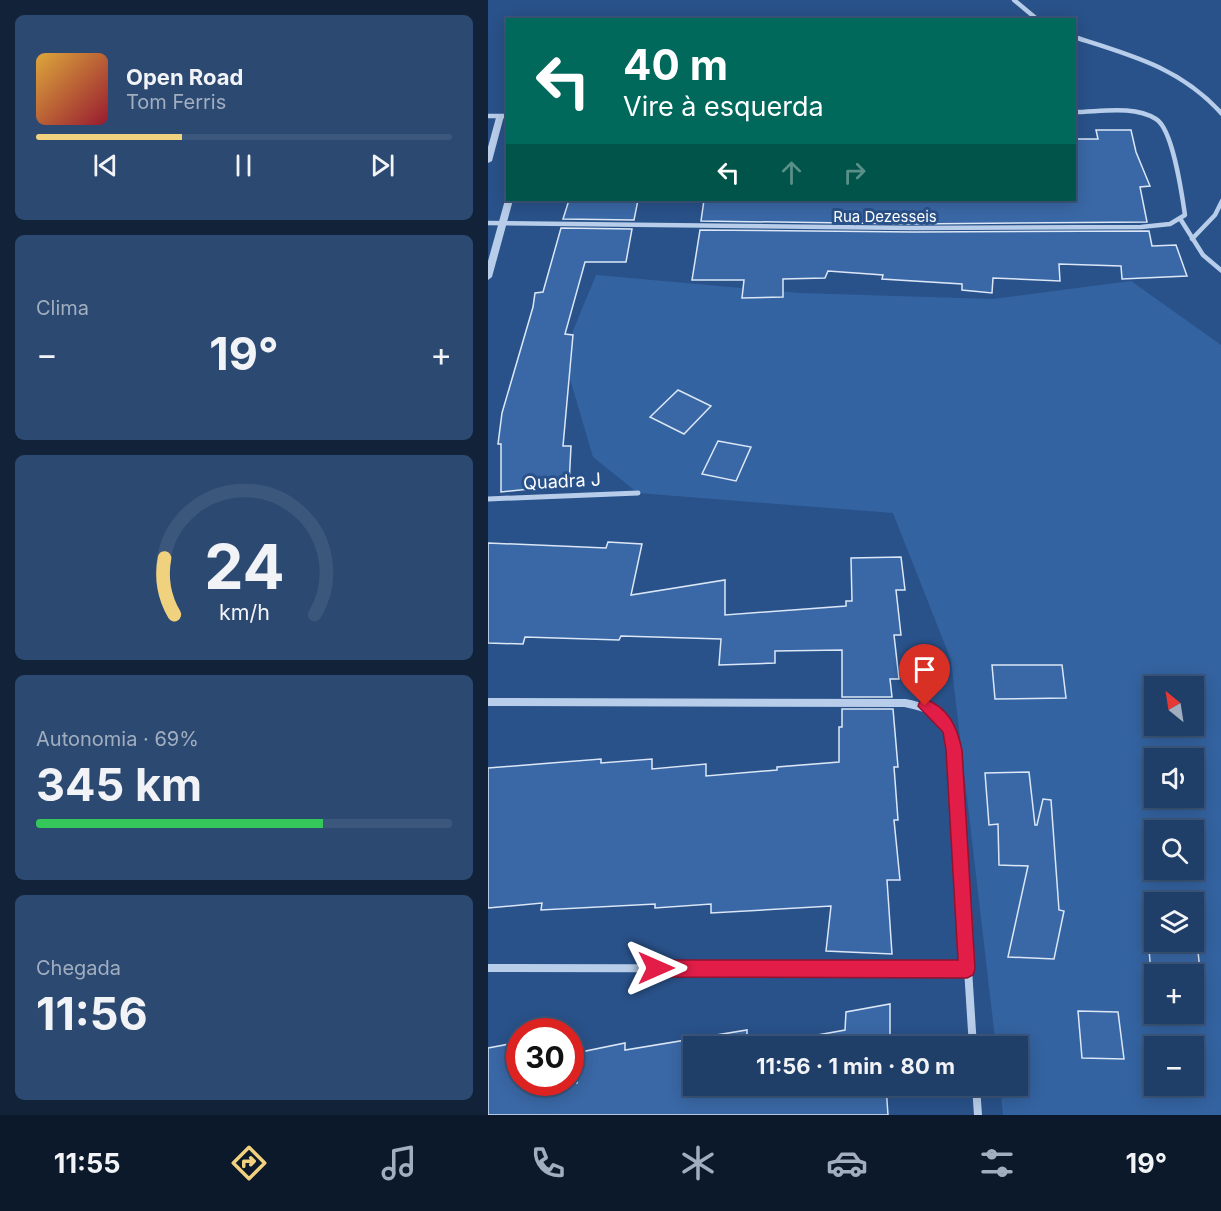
<!DOCTYPE html>
<html lang="pt">
<meta charset="utf-8">
<style>
body{margin:0;font-family:Inter,sans-serif;background:#2c4971;color:#f1f3f6;height:100vh;display:flex;flex-direction:column;font-size:22px;white-space:nowrap}
*{box-sizing:border-box;margin:0}
p{font-size:20px;color:#a1aec0}
.icon{flex:none;width:33px;height:33px;fill:none;stroke:currentColor;stroke-width:2;stroke-linecap:round;stroke-linejoin:round}
.map{position:relative;flex:1;overflow:hidden}
.sheet{display:flex;flex-direction:column;gap:15px;padding:15px;background:#112239;width:488px}
.sheet>*{flex:none}
.banner{position:absolute;left:18px;top:18px;width:570px;height:183px;border-radius:0px;box-shadow:0 3px 15px #0003,0 0 0 2px #3c577c;background:#00695c;color:#fff;overflow:hidden}
.needle{width:39px;rotate:330deg}
.tools{position:absolute;left:656px;top:676px;display:grid;gap:12px}
.tools a{display:grid;place-items:center;width:60px;height:60px;border-radius:0px;background:#1f3e68;box-shadow:0 3px 15px #0003,0 0 0 2px #3c577c;font-size:30px}
.speed{position:absolute;left:18px;top:1018px;display:flex;gap:12px;font-size:30px;font-weight:700;text-align:center}
.speed>*{display:grid;place-content:center;width:78px;height:78px;border-radius:50%;background:#1f3e68;box-shadow:0 3px 15px #0003,0 0 0 2px #3c577c;line-height:1}
.speed .limit{border:9px solid #d22;background:#fff;color:#111}
.pin{position:absolute;display:grid;place-items:center;width:51px;height:51px;color:#fff;margin:-62px -26px;border-radius:50% 50% 50% 0;rotate:-45deg;box-shadow:0 0 6px #0007}
.pin .icon{rotate:45deg}
.me{position:absolute;width:66px;margin:-33px;rotate:90deg;stroke-linejoin:round;filter:drop-shadow(0 0 4px #0008)}
.turn{display:flex;align-items:center;gap:21px;height:126px;padding:0 18px;font-size:27px}
.turn .icon{width:78px;height:78px;stroke-width:2.5}
.turn b{display:block;font-size:42px;line-height:51px}
.lanes{display:flex;align-items:center;height:57px;padding:0 18px;background:#0003;justify-content:center;gap:30px;direction:ltr}
.lanes .off{opacity:.35}
.big{font-size:45px;font-weight:700;line-height:1.1}
.sheet .widget{flex:1;display:flex;flex-direction:column;justify-content:center;gap:9px;min-width:0;padding:0 21px;border-radius:9px;background:#2c4971}
.sheet .dial{align-items:center;gap:0}
.dial svg{height:156px;overflow:visible;fill:none;stroke:#3c577c;stroke-width:7;stroke-linecap:round;text-anchor:middle}
.dial text{fill:#f1f3f6;stroke:none}
.song{display:flex;align-items:center;gap:18px}
.cover{width:72px;height:72px;border-radius:9px;background:linear-gradient(135deg,hsl(40 70% 55%),hsl(350 70% 35%))}
.played{height:6px;border-radius:3px;background:linear-gradient(90deg,#f0d17e 35%,#3c577c 35%)}
.keys{display:flex;justify-content:space-around;direction:ltr}
.heat{display:flex;justify-content:space-between;align-items:center;font-size:33px;direction:ltr}
.charge{height:9px;border-radius:4px;background:linear-gradient(90deg,#34c759 69%,#3c577c 0)}
.trip{position:absolute;left:195px;top:1036px;width:345px;height:60px;border-radius:0px;background:#1f3e68;box-shadow:0 3px 15px #0003,0 0 0 2px #3c577c;font-weight:700;line-height:60px;text-align:center}
.menu{display:flex;height:96px;justify-content:space-around;align-items:center;background:#0c192a;color:#a1aec0}
.menu .icon{width:42px;height:42px}
.menu .current{color:#f0d17e}
.menu b{font-size:27px;color:#f1f3f6}
main{display:flex;flex:1;min-height:0}
.map>svg:first-child{display:block}
.green{fill:#3463a1;fill-rule:evenodd}
.building{fill:#3a68a6;stroke:#dbe7f7;stroke-width:1.5}
.lines{fill:none;stroke-linecap:round;stroke-linejoin:round}
.minor-far2{stroke:#b7cde9;stroke-width:4.5}
.minor-far1{stroke:#b7cde9;stroke-width:5}
.minor{stroke:#b7cde9;stroke-width:8}
.tertiary{fill:#b7cde9;fill-rule:evenodd}
.route{fill:#e11d48;stroke:#92132f;stroke-width:1.5}
.labels{text-anchor:middle;dominant-baseline:central;stroke-width:6;stroke-linejoin:round;paint-order:stroke}
.far-street-label{font-size:15px;fill:#fff;stroke:#29528a}
.street-label{font-size:18px;fill:#fff;stroke:#29528a}
</style>
<main>
<section class="sheet">
<div class="widget">
<div class="song"><i class="cover"></i><div><b>Open Road</b><p>Tom Ferris</p></div></div>
<div class="played"></div>
<div class="keys"><svg class="icon" aria-label="previous" viewBox="0 0 24 24"><path d="M18 5L8 12l10 7zM5 5v14"/></svg><svg class="icon" aria-label="pause" viewBox="0 0 24 24"><path d="M8 5v14M16 5v14"/></svg><svg class="icon" aria-label="next" viewBox="0 0 24 24"><path d="M6 5l10 7-10 7zM19 5v14"/></svg></div>
</div>
<div class="widget"><p>Clima</p>
<div class="heat"><a>−</a><b class="big">19°</b><a>+</a></div>
</div>
<div class="widget dial"><svg viewBox="0 0 100 80">
<path d="M14 69A42 42 0 1 1 86 69"/>
<path d="M14 69A42 42 0 0 1 9 40" stroke="#f0d17e"/>
<text x="50" y="56" font-size="32" font-weight="700">24</text>
<text x="50" y="72" font-size="11">km/h</text>
</svg></div>
<div class="widget"><p>Autonomia · 69%</p><b class="big">345 km</b><div class="charge"></div></div>
<div class="widget"><p>Chegada</p><b class="big">11:56</b></div>
</section>
<div class="map">
<svg width="734" height="1115" viewBox="0 0 734 1115">
<rect width="100%" height="100%" fill="#29528a"/>
<path class="green" d="M108,275L311,293L505,299L643,281L733,345V1115H515L512,1086H530V1047H508L463,660L405,513L150,493L105,457L75,355ZM666,687H705V726H666ZM666,759H705V798H666ZM666,831H705V870H666ZM666,903H705V942H666ZM666,975H705V1014H666ZM666,1047H705V1086H666Z"/>
<g class="building">
<path d="M608,130H643L648,152L662,186L652,187L659,222L426,224L213,221L216,200H586V139H610Z"/>
<path d="M81,200H150L146,220L75,219Z"/>
<path d="M73,228L144,229L138,262H97L77,334L85,335L75,446H83L81,485L13,492V444H10L14,413L45,307L47,293L55,292Z"/>
<path d="M212,230L426,232L661,231L664,246L688,245L699,276L634,279L633,266L571,264L572,281L505,278L504,293L474,290V284L394,279L395,275L340,271L337,278L295,279V297L254,298L256,280H204Z"/>
<path d="M190,390L223,406L196,434L162,417Z"/>
<path d="M230,441L263,447L248,481L214,474Z"/>
<path d="M120,542L154,544L143,595L237,580V615L358,606V601H364L363,558L413,557L417,590H408L413,635H406L411,679H402L404,697H354V650L287,651V663L231,665L233,639L133,636L131,640L37,637L35,644L0,643V543L118,548Z"/>
<path d="M504,665H574L578,698L507,699Z"/>
<path d="M354,709H405L410,767H406L410,820H406L412,880H399L404,954L338,951L343,906L223,913V904L167,908V904L53,910L54,903L0,908V768L113,759V763L164,759V769L218,764V776L289,770V767L351,762V727H354Z"/>
<path d="M541,772L547,825H549L555,799L563,800L571,910L576,911L566,959L520,957L540,866L511,865L510,824L501,825L497,773Z"/>
<path d="M657,902L672,903H666V942H705V905L714,989L705,988V975H666V985H664Z"/>
<path d="M402,1004V1047H263L357,1030L358,1012Z"/>
<path d="M590,1011L630,1012L636,1059L594,1058Z"/>
<path d="M259,1030V1047H206V1086H398L400,1115H0V1048L32,1042V1083H89L93,1052L137,1043V1050Z"/>
</g>
<g class="lines">
<g class="minor-far2">
<path d="M526,0L550,20"/>
<path d="M586,37C643,55 693,68 734,114"/>
<path d="M0,116H20"/>
<path d="M693,220L715,255L734,271"/>
<path d="M0,223L426,228L653,227L682,224L697,215C694,195 685,129 668,119C645,105 612,112 586,112"/>
<path d="M704,239L727,215L734,201"/>
</g>
<path class="minor-far1" d="M0,499L150,493"/>
<g class="minor">
<path d="M0,702L417,703C449,709 459,718 466,750L485,1047"/>
<path d="M0,968L479,969"/>
<path d="M488,1086L490,1115"/>
</g>
<g class="tertiary">
<path d="M9,114L16,116L4,161L0,163V147Z"/>
<path d="M20,198V200H25L4,277L0,280V261L17,200Z"/>
</g>
</g>
<path class="route" d="M437,699C461,708 469,727 474,750L487,969L485,975L479,978L168,977L161,975L159,968L161,962L168,960H470L458,750L455,732L430,706L432,701Z"/>
<g class="labels">
<g class="far-street-label">
<text x="397" y="216">Rua Dezesseis</text>
</g>
<g class="street-label">
<text transform="translate(74 481) rotate(-3)">Quadra J</text>
</g>
</g>
</svg>
<div class="tools">
<a><svg class="needle" viewBox="-14 -14 28 28"><path d="M0-13l5 13h-10z" fill="#e53935"/><path d="M0 13l5-13h-10z" fill="#a1aec0"/></svg></a>
<a><svg class="icon" aria-label="sound" viewBox="0 0 24 24"><path d="M4 9h4l5-4v14l-5-4H4zM17 9q2 3 0 6"/></svg></a>
<a><svg class="icon" aria-label="search" viewBox="0 0 24 24"><circle cx="10" cy="10" r="6"/><path d="M15 15l6 6"/></svg></a>
<a><svg class="icon" aria-label="layers" viewBox="0 0 24 24"><path d="M12 4l9 5-9 5-9-5zM3 14l9 5 9-5"/></svg></a>
<a>+</a>
<a>−</a>
</div>
<div class="speed"><div class="limit">30</div></div>
<div class="pin" style="left:437px;top:706px;background:#d93025"><svg class="icon" aria-label="arrive" viewBox="0 0 24 24"><path d="M6 21V4h12l-3 4 3 4H6"/></svg></div>
<svg class="me" style="left:168px;top:968px" viewBox="-20 -20 40 40"><path d="M0-17L14 15 0 8-14 15z" fill="#e11d48" stroke="#fff" stroke-width="4"/></svg>
<div class="trip">11:56 · 1 min · 80 m</div>
<div class="banner">
<div class="turn"><svg class="icon" aria-label="left" viewBox="0 0 24 24"><path d="M17 20v-9H6M10 6l-5 5 5 5"/></svg><div><b>40 m</b>Vire à esquerda</div></div>
<div class="lanes"><svg class="icon" aria-label="left" viewBox="0 0 24 24"><path d="M17 20v-9H6M10 6l-5 5 5 5"/></svg><svg class="icon off" aria-label="ahead" viewBox="0 0 24 24"><path d="M12 20V5M6 11l6-6 6 6"/></svg><svg class="icon off" aria-label="right" viewBox="0 0 24 24"><path d="M7 20v-9h11M14 6l5 5-5 5"/></svg></div>
</div>
</div>
</main>
<nav class="menu">
<b>11:55</b>
<svg class="icon current" aria-label="directions" viewBox="0 0 24 24"><path d="M12 3l9 9-9 9-9-9zM9 14v-3h6M13 9l2 2-2 2"/></svg>
<svg class="icon" aria-label="music" viewBox="0 0 24 24"><path d="M9 18V5l10-2v13"/><circle cx="6" cy="18" r="3"/><circle cx="16" cy="16" r="3"/></svg>
<svg class="icon" aria-label="phone" viewBox="0 0 24 24"><path d="M5 4h4l2 5-3 2q2 4 5 5l2-3 5 2v4C11 20 4 13 5 4z"/></svg>
<svg class="icon" aria-label="climate" viewBox="0 0 24 24"><path d="M12 3v18M4 7l16 10M4 17L20 7"/></svg>
<svg class="icon" aria-label="car" viewBox="0 0 24 24"><path d="M5 17H2v-5l4-1 3-4h7l3 4 3 1v5h-3M9 17h6M6 11h13"/><circle cx="7" cy="17" r="2"/><circle cx="17" cy="17" r="2"/></svg>
<svg class="icon" aria-label="filters" viewBox="0 0 24 24"><path d="M4 7h16M4 17h16"/><circle cx="9" cy="7" r="2"/><circle cx="15" cy="17" r="2"/></svg>
<b>19°</b>
</nav>
